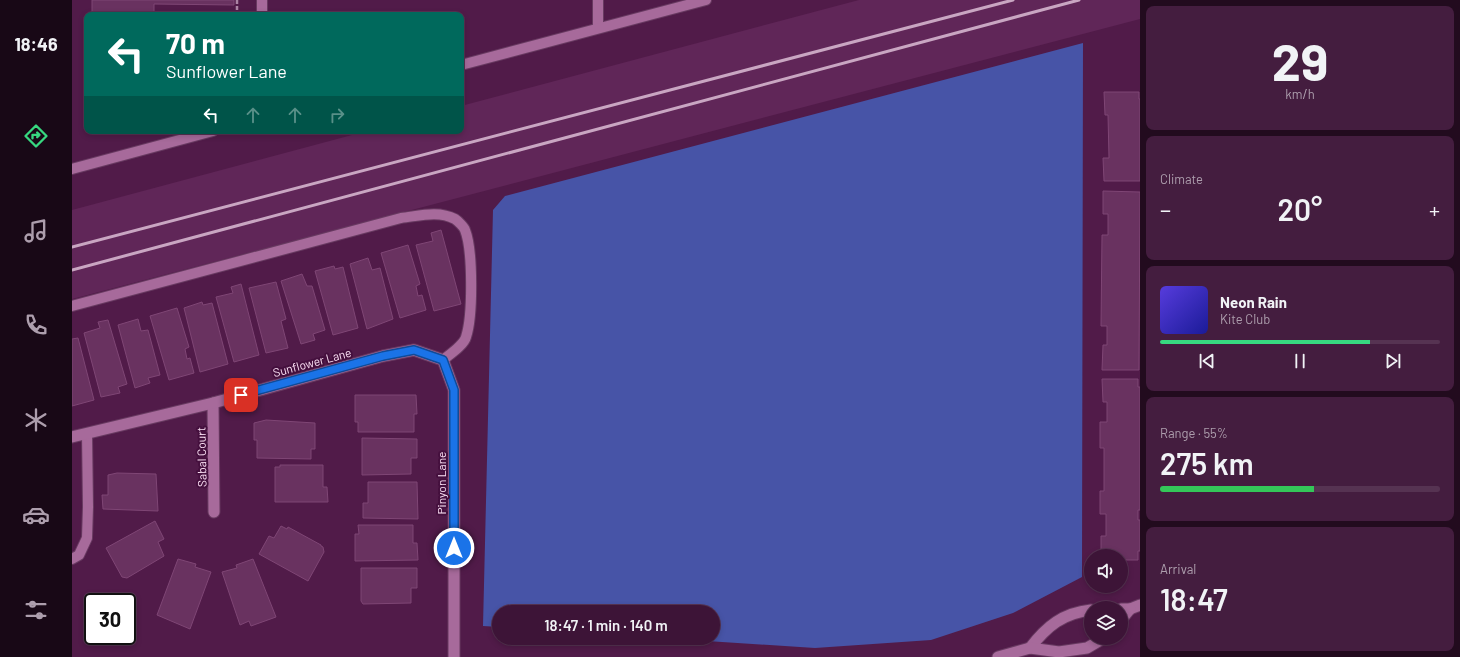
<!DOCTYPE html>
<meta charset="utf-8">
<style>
body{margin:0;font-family:Barlow,sans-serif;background:#441d3f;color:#f1f3f6;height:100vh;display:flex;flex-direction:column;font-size:15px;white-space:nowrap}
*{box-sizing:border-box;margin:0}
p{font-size:13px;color:#ad9ead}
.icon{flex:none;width:22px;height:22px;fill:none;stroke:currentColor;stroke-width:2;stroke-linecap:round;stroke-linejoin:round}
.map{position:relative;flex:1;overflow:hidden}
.drawer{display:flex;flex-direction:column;gap:6px;padding:6px;background:#220b1e;width:320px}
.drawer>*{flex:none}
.top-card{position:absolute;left:12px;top:12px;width:380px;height:122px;border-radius:8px;box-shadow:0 2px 6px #0003,0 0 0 1px #563352;background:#00695c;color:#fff;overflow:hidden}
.tools{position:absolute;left:1012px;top:549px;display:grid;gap:8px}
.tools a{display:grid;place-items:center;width:44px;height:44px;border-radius:50%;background:#3d1437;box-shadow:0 2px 6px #0003,0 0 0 1px #563352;font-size:20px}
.speed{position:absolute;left:12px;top:593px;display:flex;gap:8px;font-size:20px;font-weight:700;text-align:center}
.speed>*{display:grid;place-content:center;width:52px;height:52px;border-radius:50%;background:#3d1437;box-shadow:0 2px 6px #0003,0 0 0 1px #563352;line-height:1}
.speed .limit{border:2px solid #111;border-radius:6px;background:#fff;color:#111}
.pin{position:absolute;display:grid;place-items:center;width:34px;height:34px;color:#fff;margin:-17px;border-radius:8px;box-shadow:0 2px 6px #0006}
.me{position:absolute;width:44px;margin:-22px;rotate:0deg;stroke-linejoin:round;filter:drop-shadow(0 0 3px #0008)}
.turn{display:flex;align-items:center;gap:14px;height:84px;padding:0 16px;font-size:18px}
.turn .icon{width:52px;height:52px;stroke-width:2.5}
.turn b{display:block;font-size:28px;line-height:34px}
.lanes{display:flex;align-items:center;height:38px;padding:0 16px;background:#0003;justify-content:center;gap:20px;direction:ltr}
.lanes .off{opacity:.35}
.big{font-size:30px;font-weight:600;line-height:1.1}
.drawer .tile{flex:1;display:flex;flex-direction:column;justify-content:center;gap:6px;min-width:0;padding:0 14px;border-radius:8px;background:#441d3f}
.drawer .dial{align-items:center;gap:0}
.dial b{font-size:52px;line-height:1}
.song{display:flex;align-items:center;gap:12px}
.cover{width:48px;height:48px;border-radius:6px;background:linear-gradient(135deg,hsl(250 70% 55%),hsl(240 70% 35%))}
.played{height:4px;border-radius:2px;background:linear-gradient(90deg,#37d880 75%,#563352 75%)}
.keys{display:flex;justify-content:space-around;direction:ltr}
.heat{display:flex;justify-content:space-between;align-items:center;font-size:22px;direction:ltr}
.charge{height:6px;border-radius:3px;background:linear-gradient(90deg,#34c759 55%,#563352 0)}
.trip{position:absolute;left:420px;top:605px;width:228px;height:40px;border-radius:20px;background:#3d1437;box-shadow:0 2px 6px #0003,0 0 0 1px #563352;font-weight:600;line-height:40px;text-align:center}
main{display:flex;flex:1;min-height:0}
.tabs{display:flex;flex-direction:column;width:72px;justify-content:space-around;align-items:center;background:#180816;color:#ad9ead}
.tabs .icon{width:28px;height:28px}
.tabs .selected{color:#37d880}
.tabs b{font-size:18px;color:#f1f3f6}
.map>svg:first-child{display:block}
.built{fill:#602658}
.green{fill:#4754a7}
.building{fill:#693260;stroke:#7f4675}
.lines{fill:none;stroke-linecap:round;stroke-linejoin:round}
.service-casing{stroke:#683a61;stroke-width:12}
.minor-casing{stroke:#683a61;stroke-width:13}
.path{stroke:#ac85a5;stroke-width:2.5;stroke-dasharray:4 2;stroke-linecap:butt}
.service{stroke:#a76a9b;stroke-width:10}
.minor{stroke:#a76a9b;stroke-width:11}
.rail{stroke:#c9a6c2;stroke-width:3}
.route-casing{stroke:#114b97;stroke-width:10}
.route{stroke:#1a73e8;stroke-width:7}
.labels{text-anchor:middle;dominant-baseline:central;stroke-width:4;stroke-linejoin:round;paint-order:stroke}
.street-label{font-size:12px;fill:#fbe0f4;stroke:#45103e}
</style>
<main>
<nav class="tabs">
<b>18:46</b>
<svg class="icon selected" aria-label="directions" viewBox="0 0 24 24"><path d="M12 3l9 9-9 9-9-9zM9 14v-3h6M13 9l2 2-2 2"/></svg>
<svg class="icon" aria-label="music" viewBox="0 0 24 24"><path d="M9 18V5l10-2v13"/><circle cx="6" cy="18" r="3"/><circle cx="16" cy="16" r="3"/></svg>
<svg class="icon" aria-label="phone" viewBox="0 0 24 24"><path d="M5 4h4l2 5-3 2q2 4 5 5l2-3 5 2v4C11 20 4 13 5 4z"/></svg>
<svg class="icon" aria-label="climate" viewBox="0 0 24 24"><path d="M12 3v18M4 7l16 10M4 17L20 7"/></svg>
<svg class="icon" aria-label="car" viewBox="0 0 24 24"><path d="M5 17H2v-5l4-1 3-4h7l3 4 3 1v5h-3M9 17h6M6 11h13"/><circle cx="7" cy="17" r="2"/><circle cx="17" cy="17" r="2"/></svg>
<svg class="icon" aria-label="filters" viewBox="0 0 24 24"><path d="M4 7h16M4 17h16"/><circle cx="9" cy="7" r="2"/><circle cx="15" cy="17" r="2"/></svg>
</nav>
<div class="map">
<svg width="1068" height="657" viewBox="0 0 1068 657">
<rect width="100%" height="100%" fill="#511b49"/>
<path class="built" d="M787,0H1068V19L0,299V210L295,131H389V106Z"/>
<path class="green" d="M1011,43L1010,577L941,613L859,640L743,648L589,638H641V612H427V627L411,626L421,210L433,196Z"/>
<g class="building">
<path d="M20,0H162V5L82,4V15H20Z"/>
<path d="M1032,92H1067V99H1068V181H1032L1031,158H1037L1036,115H1033Z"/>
<path d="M1031,191L1068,192L1067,370H1030L1031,345H1035V326H1029L1030,235H1036V214H1031Z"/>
<path d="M369,230L389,304L362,311L344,245L361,241L359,233Z"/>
<path d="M336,245L348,284L344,286L346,296L350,295L354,310L328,318L309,253Z"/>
<path d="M296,258L300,270L308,268L321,319L295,329L278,264Z"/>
<path d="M262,266L263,269L271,267L286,328L261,335L243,271Z"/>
<path d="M230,274L235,286H240L253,330L241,334L243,340L229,344L209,281Z"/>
<path d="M204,282L214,319L209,321L216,348L194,353L177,288Z"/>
<path d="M169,284L187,355L162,362L144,297L161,293L159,287Z"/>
<path d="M130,302L131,305L140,303L156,364L128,372L112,308Z"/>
<path d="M105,308L117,347L113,349L115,359L118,358L122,373L97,380L78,316Z"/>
<path d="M66,319L69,331L76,330L88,375L76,378L78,383L63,388L46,325Z"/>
<path d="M36,320L55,384L46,387L48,393L29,397L12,333L28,328L26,322Z"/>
<path d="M6,338L22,400L0,406V339Z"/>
<path d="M1030,379H1066V387H1068V510H1066V520H1068V551H1066V560H1049V556H1029V536H1034V514H1028V491H1032V448H1028V422H1035V402H1031Z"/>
<path d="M283,395H344L345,414H342V432H286V422H283Z"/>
<path d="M194,420L243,423V449H239V459L185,458V440H182V423Z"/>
<path d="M290,438L345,439V458H339V474L290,475Z"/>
<path d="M208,465H251V487H255L256,502H203V467H208Z"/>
<path d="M45,473L84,474L86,511L31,509L30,495H36V475Z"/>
<path d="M296,482H345L346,519L291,518V503H296Z"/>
<path d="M83,521L92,539L86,542L92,556L55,578L50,577L34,548Z"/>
<path d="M286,525H341V543H345L346,560L283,561V534H287Z"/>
<path d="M209,526L215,529L216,527L249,545V546L251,547L252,552L236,581L187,554L197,536L202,538Z"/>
<path d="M106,559L124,564L123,567L139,572L118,629L85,615Z"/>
<path d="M181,559L204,617L179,626L177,621L168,625L150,572L165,568L164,565Z"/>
<path d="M289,568H345V588H339V603L291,604L289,601Z"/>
</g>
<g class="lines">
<g class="service-casing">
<g id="service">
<path d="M526,0V28"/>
<path d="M190,15V0"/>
<path d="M389,65L634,0"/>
<path d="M0,169L141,131"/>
<path d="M0,306L329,218C347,216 366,210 383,219C386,221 392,227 393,230C401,250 401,316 394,337C392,345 377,355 371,360"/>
<path d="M0,559L7,555L15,538L16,507L15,434"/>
</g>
</g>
<g class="minor-casing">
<g id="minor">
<path d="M141,403L142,512"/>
<path d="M0,437L141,403L311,356L342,350L371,360L382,390V657"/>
<path d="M1049,609H1058L1068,605"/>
<path d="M1049,620L1058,609"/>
<path d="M958,648C975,626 991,613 1019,610"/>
<path d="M926,657L958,648L987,652L1015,648L1032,638"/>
</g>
</g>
<path class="path" d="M165,0V15"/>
<use href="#service" class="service"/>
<use href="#minor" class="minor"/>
<g class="rail">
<path d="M0,247L941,0"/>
<path d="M0,270L1007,0"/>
</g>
</g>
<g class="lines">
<g class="route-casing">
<path id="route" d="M169,395L311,356L342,350L371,360L382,390V548"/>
</g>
<use href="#route" class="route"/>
</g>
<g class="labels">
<g class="street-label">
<text transform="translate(240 362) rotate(-15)">Sunflower Lane</text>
<text transform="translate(129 457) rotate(-91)">Sabal Court</text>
<text transform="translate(369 483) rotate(-90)">Pinyon Lane</text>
</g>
</g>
</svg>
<div class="tools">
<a><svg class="icon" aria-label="sound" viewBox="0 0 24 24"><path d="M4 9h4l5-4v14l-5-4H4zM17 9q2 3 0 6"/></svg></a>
<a><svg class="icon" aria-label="layers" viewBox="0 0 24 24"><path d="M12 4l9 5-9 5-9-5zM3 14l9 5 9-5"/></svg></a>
</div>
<div class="speed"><div class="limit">30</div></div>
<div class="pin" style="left:169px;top:395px;background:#d93025"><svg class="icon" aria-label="arrive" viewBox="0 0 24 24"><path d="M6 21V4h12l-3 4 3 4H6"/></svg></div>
<svg class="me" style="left:382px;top:548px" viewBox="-20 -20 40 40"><circle r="17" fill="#1a73e8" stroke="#fff" stroke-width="3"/><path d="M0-11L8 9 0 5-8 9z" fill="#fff"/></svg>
<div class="trip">18:47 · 1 min · 140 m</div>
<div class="top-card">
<div class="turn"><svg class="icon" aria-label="left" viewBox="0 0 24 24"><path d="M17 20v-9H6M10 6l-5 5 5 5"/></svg><div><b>70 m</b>Sunflower Lane</div></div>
<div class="lanes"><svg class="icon" aria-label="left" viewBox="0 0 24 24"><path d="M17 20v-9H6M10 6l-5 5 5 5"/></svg><svg class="icon off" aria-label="ahead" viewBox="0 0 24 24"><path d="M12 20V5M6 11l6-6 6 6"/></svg><svg class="icon off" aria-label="ahead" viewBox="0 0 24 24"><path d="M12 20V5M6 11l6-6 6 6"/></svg><svg class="icon off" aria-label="right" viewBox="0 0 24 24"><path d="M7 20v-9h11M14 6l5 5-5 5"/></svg></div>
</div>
</div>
<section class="drawer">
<div class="tile dial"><b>29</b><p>km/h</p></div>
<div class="tile"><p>Climate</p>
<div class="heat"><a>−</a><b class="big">20°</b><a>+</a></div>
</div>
<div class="tile">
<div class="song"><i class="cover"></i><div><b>Neon Rain</b><p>Kite Club</p></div></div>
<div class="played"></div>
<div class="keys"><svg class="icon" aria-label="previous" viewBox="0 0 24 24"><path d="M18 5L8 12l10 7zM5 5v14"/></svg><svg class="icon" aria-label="pause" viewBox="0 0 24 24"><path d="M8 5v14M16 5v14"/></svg><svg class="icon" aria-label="next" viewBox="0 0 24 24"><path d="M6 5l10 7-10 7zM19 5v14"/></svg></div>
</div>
<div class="tile"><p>Range · 55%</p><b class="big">275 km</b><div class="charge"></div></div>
<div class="tile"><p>Arrival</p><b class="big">18:47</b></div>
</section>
</main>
